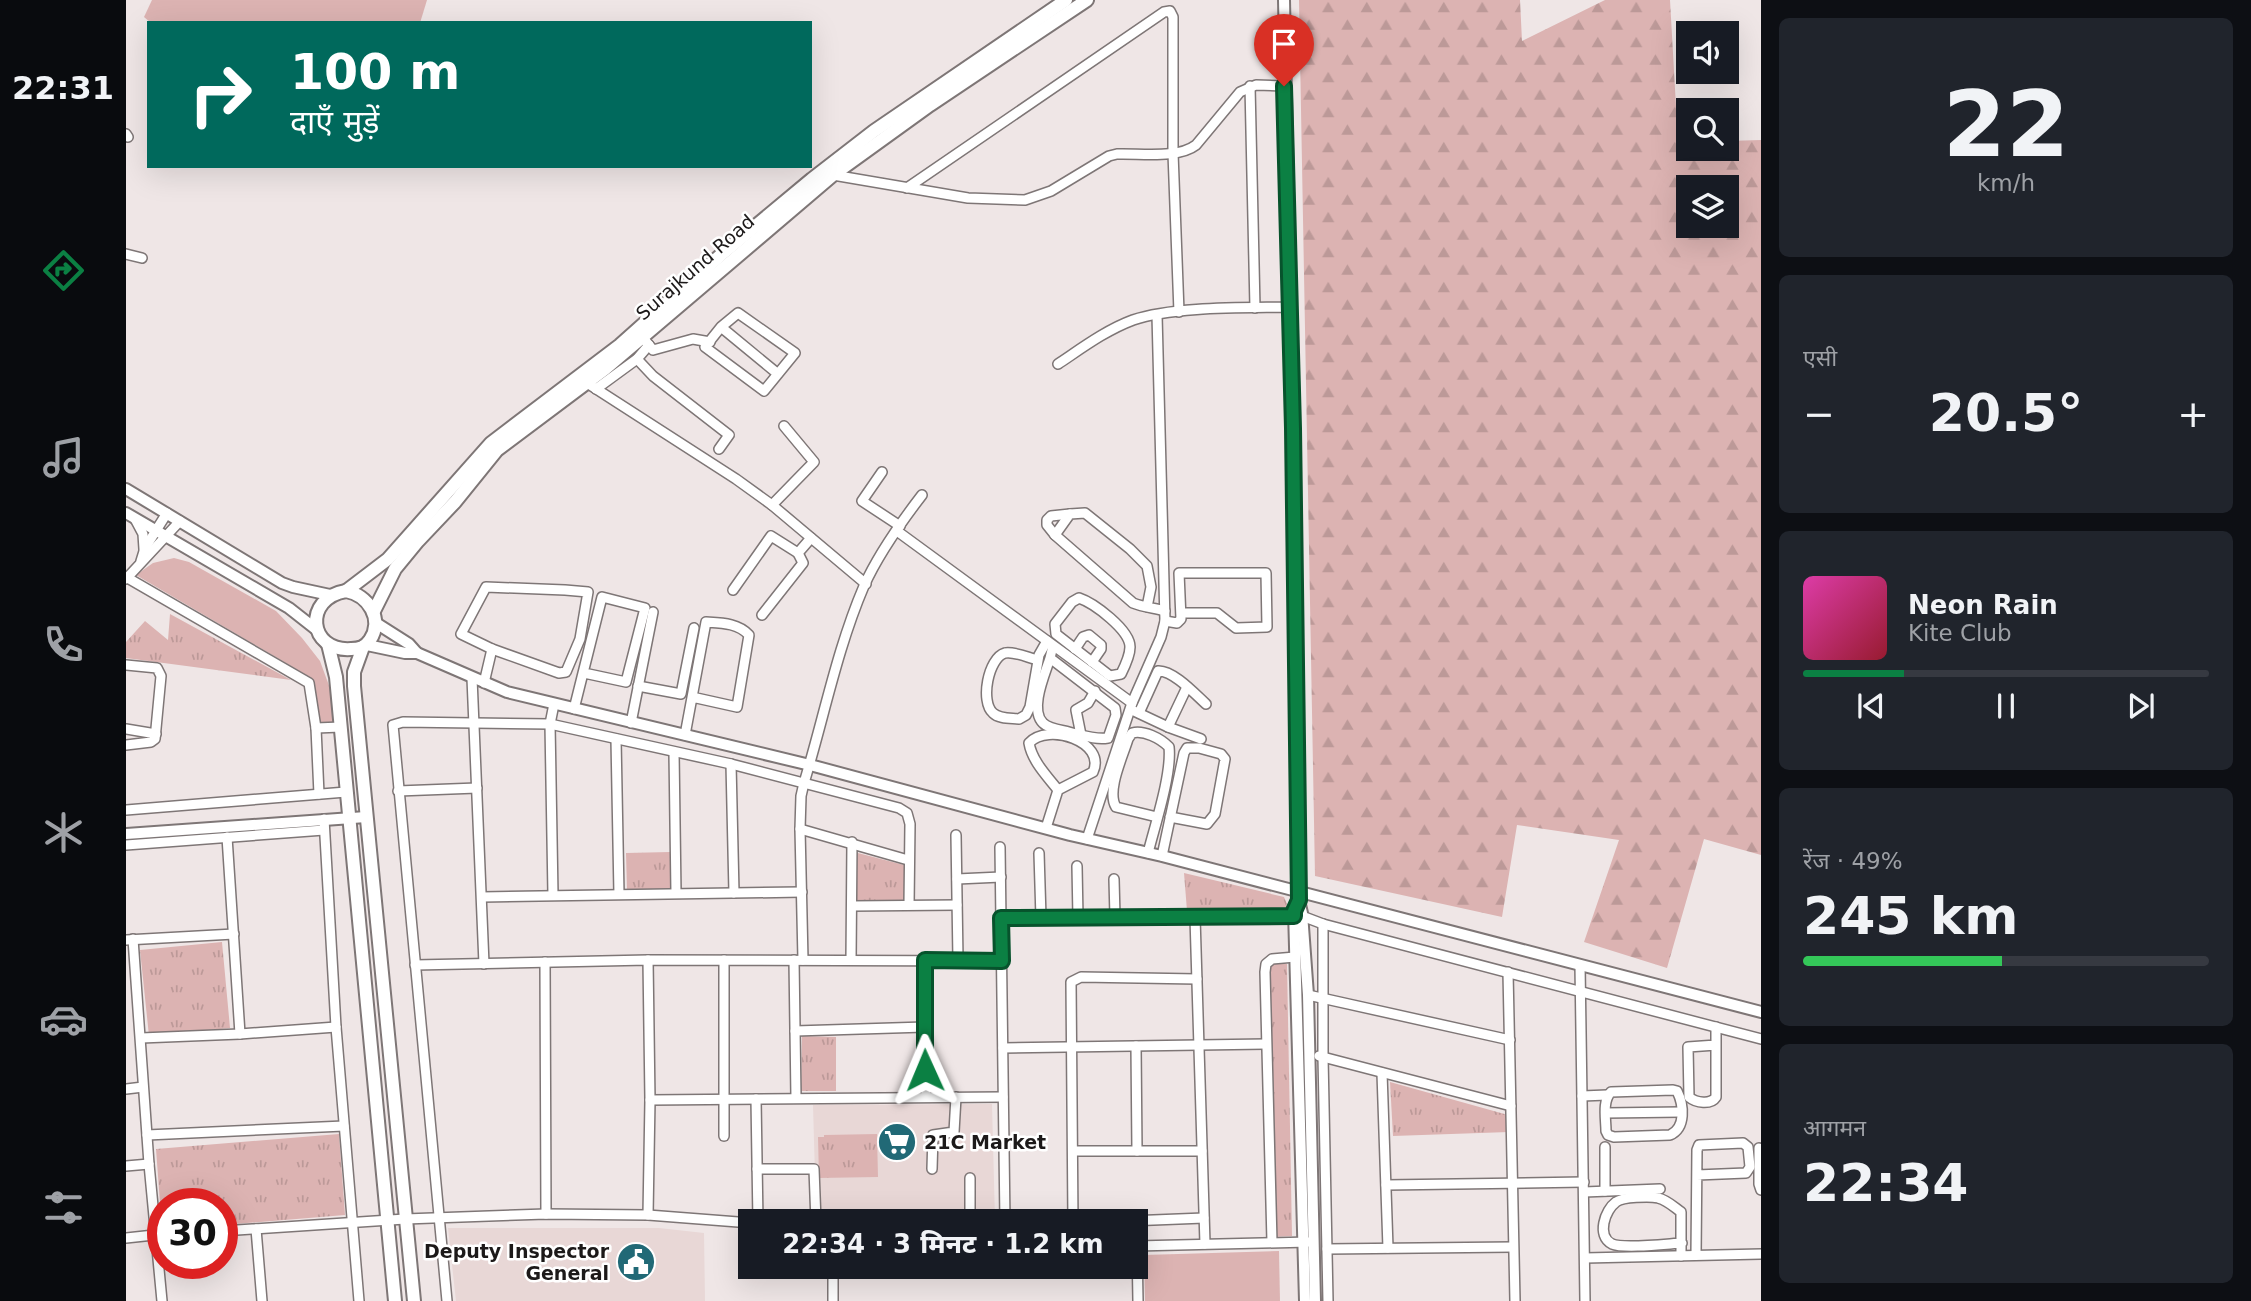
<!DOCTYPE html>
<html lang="hi">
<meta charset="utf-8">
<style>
body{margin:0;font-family:"DejaVu Sans","Noto Sans Devanagari",sans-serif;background:#20242c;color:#f1f3f6;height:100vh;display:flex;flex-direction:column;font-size:26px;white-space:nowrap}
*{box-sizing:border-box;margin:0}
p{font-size:23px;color:#9ea1a6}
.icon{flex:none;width:38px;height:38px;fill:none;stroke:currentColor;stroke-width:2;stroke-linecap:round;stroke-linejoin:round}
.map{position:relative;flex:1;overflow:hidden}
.side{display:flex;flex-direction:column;gap:18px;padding:18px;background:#0d0f14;width:490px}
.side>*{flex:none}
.top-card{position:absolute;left:21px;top:21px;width:665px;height:147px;border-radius:0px;box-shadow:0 7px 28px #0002;background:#00695c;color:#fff;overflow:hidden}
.buttons{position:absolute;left:1550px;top:21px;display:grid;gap:14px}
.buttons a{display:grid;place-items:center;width:63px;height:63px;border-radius:0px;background:#171b24;box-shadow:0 7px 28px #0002;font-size:35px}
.speed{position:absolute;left:21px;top:1188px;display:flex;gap:14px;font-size:35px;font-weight:700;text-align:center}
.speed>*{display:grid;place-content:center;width:91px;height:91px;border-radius:50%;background:#171b24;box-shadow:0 7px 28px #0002;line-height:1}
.speed .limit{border:10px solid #d22;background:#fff;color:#111}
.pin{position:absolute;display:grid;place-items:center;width:60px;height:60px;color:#fff;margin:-72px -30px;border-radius:50% 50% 50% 0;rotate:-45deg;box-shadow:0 0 7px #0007}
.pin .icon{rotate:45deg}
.me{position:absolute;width:77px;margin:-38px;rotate:359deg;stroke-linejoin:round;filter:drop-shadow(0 0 5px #0008)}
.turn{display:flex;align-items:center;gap:24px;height:147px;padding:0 28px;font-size:32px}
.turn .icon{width:91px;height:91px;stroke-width:2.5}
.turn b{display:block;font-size:49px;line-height:60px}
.big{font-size:52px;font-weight:800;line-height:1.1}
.side .widget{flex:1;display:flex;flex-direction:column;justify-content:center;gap:10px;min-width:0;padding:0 24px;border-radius:10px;background:#20242c}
.side .dial{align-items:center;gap:0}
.dial b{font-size:91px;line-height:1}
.song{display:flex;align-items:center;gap:21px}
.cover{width:84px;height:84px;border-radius:10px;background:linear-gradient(135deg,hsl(320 70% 55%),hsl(350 70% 35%))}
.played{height:7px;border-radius:4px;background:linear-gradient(90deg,#0b8043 25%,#363941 25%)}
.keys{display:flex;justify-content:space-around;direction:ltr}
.heat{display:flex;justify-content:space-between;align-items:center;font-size:38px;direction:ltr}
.charge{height:10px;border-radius:5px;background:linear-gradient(90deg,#34c759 49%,#363941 0)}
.trip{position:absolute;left:612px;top:1209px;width:410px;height:70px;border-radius:0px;background:#171b24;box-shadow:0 7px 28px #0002;font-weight:800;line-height:70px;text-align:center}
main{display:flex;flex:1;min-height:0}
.tabs{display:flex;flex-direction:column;width:126px;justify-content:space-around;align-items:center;background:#090b0e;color:#9ea1a6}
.tabs .icon{width:49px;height:49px}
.tabs .selected{color:#0b8043}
.tabs b{font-size:32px;color:#f1f3f6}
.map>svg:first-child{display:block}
.built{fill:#e8d7d6}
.green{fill:#dcb3b2}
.forest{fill:url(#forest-firs);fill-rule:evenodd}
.park{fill:url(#park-tufts)}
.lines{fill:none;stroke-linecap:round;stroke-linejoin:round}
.minor-casing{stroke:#7e7676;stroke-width:12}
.tertiary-casing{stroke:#7e7676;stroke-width:14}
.secondary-casing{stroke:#7e7676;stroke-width:16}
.minor{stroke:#fff;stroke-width:9}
.tertiary{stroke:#fff;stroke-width:10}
.secondary{stroke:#fff;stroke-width:12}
.route-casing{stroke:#07532c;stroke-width:18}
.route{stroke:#0b8043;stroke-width:12}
.labels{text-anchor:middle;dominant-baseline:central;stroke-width:5;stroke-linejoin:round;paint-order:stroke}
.street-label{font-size:19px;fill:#1c1919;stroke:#fff}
.poi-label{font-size:19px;font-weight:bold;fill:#1c1919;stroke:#fff;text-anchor:start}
</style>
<main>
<nav class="tabs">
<b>22:31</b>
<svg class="icon selected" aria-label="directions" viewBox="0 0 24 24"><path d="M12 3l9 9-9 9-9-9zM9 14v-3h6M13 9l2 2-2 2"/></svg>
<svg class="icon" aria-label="music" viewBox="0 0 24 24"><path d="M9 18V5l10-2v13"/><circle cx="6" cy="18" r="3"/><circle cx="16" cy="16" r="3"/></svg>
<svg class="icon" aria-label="phone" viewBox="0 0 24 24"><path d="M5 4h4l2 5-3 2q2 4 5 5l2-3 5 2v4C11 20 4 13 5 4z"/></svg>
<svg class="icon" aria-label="climate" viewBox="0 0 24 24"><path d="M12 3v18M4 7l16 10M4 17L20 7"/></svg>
<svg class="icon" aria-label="car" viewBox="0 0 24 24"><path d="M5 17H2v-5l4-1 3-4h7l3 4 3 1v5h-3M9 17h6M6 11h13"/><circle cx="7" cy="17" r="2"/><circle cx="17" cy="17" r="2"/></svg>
<svg class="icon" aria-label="filters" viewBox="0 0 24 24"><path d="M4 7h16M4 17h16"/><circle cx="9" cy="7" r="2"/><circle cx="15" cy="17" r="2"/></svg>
</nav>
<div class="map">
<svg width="1635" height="1301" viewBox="0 0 1635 1301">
<defs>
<pattern id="forest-firs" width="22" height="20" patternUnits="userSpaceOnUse" patternTransform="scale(1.75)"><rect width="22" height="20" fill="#dcb3b2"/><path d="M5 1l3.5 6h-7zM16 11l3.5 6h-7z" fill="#bc9998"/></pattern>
<pattern id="park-tufts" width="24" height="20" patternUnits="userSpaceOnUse" patternTransform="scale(1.75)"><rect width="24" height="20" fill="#dcb3b2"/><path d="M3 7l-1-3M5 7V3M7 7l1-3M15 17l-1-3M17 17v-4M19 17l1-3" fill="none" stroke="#bc9998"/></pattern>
</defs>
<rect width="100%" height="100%" fill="#efe6e6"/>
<g class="built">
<path d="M866,1104L869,1221H803L690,1211L687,1105Z"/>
<path d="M322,1228H533L578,1233L579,1301H330Z"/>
</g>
<g class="green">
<path d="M26,0H301L294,23H25L18,17Z"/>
<path d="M48,558L63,562L150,611L176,638L194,661L205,691L209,723L192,724L187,679L10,575L27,563Z"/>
<path d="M1153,1251L1154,1301H1019L1018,1255Z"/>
</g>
<path class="forest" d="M1173,0H1394L1396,41L1479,0H1544L1552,142H1563V149H1601V141L1635,140V855L1578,839L1541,968L1458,942L1493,840L1391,825L1376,917L1189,876ZM1563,187H1601V226H1563Z"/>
<g class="park">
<path d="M44,614L165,680L0,658V642L19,621L42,640Z"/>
<path d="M544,852L545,889L501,890L500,853Z"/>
<path d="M728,852L778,865V901L730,902Z"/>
<path d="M1058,873L1158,897L1161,904L1159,913L1061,911Z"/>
<path d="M96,942L104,1028L23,1036L14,950Z"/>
<path d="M1142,964H1161L1166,1236L1147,1237Z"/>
<path d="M676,1036L710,1037V1091H675Z"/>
<path d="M1264,1082L1382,1115L1383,1132L1267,1136Z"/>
<path d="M213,1134L219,1215L96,1225V1204H37L36,1230L30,1149Z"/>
<path d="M751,1134L752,1177L693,1178L692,1137H698V1135Z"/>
</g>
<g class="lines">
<g class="minor-casing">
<g id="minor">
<path d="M1124,86L1129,308"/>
<path d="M0,134L2,137"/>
<path d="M707,175L842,198L899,200L925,191L983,156L991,154C1014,153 1052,159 1070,145L1114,92L1130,85L1158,86"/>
<path d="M781,188L1038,12L1044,11L1047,17V153L1053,312"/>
<path d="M0,254L16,258"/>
<path d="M595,327L612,313L669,353L638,391L579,347L595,327L652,374"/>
<path d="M517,338L527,350L567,339L584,342"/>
<path d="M511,359L527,376L603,435L593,449"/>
<path d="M932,364C956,348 980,330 1007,320C1048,306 1121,308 1165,307"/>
<path d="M461,383L610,479L646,505L740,584"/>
<path d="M470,389L511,359L523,345"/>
<path d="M756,472L736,501L774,526"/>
<path d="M646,505L688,462L658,426"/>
<path d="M9,519L17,534L18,549"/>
<path d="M771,531L1006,703"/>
<path d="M929,535L921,525V520L925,516L944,514"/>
<path d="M15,561L19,548L41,513"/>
<path d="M0,577L183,683L190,728L193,794"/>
<path d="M0,579L54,521"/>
<path d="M360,587L439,590L462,592L454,639L440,672L433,673L366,649L335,634Z"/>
<path d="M607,590L645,536L672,553"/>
<path d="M953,598C968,603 1004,630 1004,647C1004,656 999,666 995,674L984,676L930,634L929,624L946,602Z"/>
<path d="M1021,607L1025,587L1021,566L1004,549L959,513L944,514L929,535L1007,603C1017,607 1028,608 1039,611"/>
<path d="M636,615L677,563L672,553L685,538"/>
<path d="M1039,621L1051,623L1055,619L1053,573H1140L1141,627L1110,628L1091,613H1056"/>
<path d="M949,649L957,637L963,635L975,645V649L966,662"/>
<path d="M924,658C919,674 903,709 917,723C923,729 935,730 943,732C956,735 969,740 982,738L990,715L989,708L924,658L927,646"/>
<path d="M912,660C903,658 888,651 879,653C862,658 854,702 867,713C873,719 885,718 893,719L900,715L904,707L913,655L921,641"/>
<path d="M0,665L31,668L35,676L29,739L25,742L0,745"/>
<path d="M346,678L358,964"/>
<path d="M358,683L366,649"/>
<path d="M512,686L555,694L568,628"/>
<path d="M448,709L476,597L519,608L500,682L458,673"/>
<path d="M1008,711L1042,727L1075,739"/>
<path d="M1013,713L1032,671C1047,670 1069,694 1080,704"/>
<path d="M505,723L527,612"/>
<path d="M1042,727L1061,687"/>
<path d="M190,728L215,727"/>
<path d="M0,729L30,734"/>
<path d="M559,735L580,622C596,623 612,623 623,635L611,707L566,697"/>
<path d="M955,735L950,710L962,703L969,691"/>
<path d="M490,739L493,894"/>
<path d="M548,752L550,893"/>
<path d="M605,764L608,893"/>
<path d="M272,791L351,788"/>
<path d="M0,810L220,792"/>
<path d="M198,819L210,1027L233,1301"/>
<path d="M920,828L932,790L967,772C981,742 922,722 903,743C906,761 921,776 932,790"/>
<path d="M674,829L782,860"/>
<path d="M830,835L832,960"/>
<path d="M101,837L114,1034"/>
<path d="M961,839L1006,703L1035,637L1039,621L1031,315"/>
<path d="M0,845L198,830"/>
<path d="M874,847L879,1222"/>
<path d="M913,853L915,918"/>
<path d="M1022,853C1029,825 1046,774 1043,747C1034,738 1018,730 1006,733L1002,739C997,756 980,791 990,807L1031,817"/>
<path d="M1036,856L1058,753L1061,748H1073L1095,754L1099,759L1089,814L1081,824L1044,817"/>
<path d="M951,866L952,918"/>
<path d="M831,879L875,877"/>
<path d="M988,879L989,917"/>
<path d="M427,895L424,724L428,704"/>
<path d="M356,897L676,892"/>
<path d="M726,906L831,905"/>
<path d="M1176,916L1197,924L1635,1039"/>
<path d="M1069,917L1079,1244"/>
<path d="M875,918L1168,916"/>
<path d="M1197,924V1057L1202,1301"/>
<path d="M7,939L23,1164L36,1301"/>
<path d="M0,940L108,934"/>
<path d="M522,960L524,1100L522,1215"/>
<path d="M598,960V1136"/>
<path d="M668,960L670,1098"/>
<path d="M677,960L674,829L675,796L678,783C698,717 711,649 738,586C751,557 776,521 796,495"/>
<path d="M725,960L726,842"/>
<path d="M799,960L800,1097"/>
<path d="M419,962L420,1214"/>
<path d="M289,965L522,960L876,961"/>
<path d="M1454,965L1459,1301"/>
<path d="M1382,972L1389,1301"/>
<path d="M1182,995L1384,1040"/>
<path d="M669,1031L799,1027"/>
<path d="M15,1038L114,1034L210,1027"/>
<path d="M1590,1045L1562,1047L1563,1097C1570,1103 1585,1105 1590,1097V1027"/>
<path d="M1010,1046L1011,1151"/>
<path d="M877,1048L1140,1044"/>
<path d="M1193,1056L1385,1106"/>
<path d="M1256,1073L1262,1248"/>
<path d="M0,1089L17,1087"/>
<path d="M1547,1090L1551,1091C1558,1105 1560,1128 1544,1135L1488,1137L1482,1135L1480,1131C1480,1119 1476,1101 1485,1092Z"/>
<path d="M1456,1096L1481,1095"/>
<path d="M630,1099L632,1222"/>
<path d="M524,1100L877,1097"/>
<path d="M1480,1113L1555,1112"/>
<path d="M21,1135L218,1126"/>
<path d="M1479,1147V1191"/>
<path d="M1633,1148V1184L1635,1190"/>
<path d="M947,1151H1076"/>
<path d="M0,1166L23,1164"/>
<path d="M631,1169H688L690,1222"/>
<path d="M806,1169L807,1135L828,1132L830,1097"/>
<path d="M1260,1185L1458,1182"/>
<path d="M1458,1192L1534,1189"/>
<path d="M844,1222V1178"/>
<path d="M947,1222L945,982L955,977L1071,979"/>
<path d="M977,1222L1078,1218"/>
<path d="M130,1229L136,1301"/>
<path d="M96,1231L279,1219L420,1214L522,1215L625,1223"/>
<path d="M0,1238L37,1234"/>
<path d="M1146,1242L1139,972L1140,964L1146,959L1169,957"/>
<path d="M1010,1246L1183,1242"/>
<path d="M1011,1246L1012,1301"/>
<path d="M1201,1249L1387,1247"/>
<path d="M1570,1255L1571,1150L1573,1145L1617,1143L1622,1147L1624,1167L1620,1173L1571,1175"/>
<path d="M1555,1256V1212C1548,1207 1541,1200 1532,1198C1524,1196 1496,1197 1490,1202C1479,1210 1470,1236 1486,1244C1498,1249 1540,1244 1556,1243"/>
<path d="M1459,1258L1635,1254"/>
<path d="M321,1301L267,725L277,722L424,724L605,764L773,808L781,813L784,824L783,905"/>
<path d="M707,1301V1267"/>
</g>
</g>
<g class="tertiary-casing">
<g id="tertiary">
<path d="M1158,0L1168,477L1173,900L1176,913L1182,995L1189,1301"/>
<path d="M0,489L156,583L167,587L204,595"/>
<path d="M0,513L163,608L191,630"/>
<path d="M250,623L283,644L291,653L381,692L684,765L944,835L1036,856L1635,1012"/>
<path d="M241,645L279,653H291"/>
<path d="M0,834L240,817"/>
<path d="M1173,900L1168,911L1179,1301"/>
</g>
</g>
<g class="secondary-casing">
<g id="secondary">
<path d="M220,591L262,559L365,443L494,345L596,254L686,179L748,131L940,0"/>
<path d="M220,591C242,595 258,619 244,640C239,647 234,649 225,649C182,652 177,598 220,591Z"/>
<path d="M248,611L269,569L292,541L329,502L371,450L479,369L707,175L804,105L961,0"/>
<path d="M202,644L210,677L269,1301"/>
<path d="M237,647L228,672V686L288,1301"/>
</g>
</g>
<use href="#minor" class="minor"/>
<use href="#tertiary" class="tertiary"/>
<use href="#secondary" class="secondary"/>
</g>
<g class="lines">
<g class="route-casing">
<path id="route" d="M799,1070V960L876,961L875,918L1168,916V911L1173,900L1167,428L1158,86"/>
</g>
<use href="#route" class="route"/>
</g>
<defs>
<g id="supermarket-disc" transform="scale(2.0125)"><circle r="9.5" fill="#216976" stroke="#fff"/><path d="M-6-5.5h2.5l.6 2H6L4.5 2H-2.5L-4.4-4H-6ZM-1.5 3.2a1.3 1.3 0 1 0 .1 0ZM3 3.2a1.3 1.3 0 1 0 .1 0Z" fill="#fff"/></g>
<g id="civic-disc" transform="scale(2.0125)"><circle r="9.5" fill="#216976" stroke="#fff"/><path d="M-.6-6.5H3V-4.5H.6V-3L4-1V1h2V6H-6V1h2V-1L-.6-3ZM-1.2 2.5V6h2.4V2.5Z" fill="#fff"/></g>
</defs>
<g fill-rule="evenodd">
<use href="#supermarket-disc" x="771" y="1142"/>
<use href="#civic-disc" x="510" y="1262"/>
</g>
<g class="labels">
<g class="street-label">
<text transform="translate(569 267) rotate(-41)">Surajkund Road</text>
</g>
<g class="poi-label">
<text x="798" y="1142">21C Market</text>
<text x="483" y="1251" text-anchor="end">Deputy Inspector<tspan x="483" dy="22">General</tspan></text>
</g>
</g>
</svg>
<div class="buttons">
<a><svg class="icon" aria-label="sound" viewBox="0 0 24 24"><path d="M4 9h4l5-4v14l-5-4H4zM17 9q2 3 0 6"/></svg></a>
<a><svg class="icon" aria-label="search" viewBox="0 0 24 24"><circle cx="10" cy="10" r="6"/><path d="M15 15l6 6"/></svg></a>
<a><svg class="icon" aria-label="layers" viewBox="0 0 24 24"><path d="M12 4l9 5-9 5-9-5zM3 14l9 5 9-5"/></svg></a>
</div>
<div class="speed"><div class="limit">30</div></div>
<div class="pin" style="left:1158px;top:86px;background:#d93025"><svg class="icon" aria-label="arrive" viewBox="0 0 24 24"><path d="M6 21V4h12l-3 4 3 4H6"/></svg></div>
<svg class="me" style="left:799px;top:1070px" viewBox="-20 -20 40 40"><path d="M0-17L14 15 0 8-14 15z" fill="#0b8043" stroke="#fff" stroke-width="4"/></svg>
<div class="trip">22:34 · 3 मिनट · 1.2 km</div>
<div class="top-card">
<div class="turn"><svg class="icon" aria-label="right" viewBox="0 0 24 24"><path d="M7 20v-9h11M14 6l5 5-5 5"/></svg><div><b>100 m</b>दाएँ मुड़ें</div></div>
</div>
</div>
<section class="side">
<div class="widget dial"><b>22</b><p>km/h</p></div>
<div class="widget"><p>एसी</p>
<div class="heat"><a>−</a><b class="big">20.5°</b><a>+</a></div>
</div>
<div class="widget">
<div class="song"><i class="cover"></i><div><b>Neon Rain</b><p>Kite Club</p></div></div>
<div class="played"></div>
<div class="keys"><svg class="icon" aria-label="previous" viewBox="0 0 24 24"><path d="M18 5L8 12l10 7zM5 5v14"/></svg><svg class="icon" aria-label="pause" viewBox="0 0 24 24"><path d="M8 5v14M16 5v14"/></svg><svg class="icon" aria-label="next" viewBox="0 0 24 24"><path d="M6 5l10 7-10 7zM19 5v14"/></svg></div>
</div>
<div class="widget"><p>रेंज · 49%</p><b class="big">245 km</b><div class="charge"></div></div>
<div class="widget"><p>आगमन</p><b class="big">22:34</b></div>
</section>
</main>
